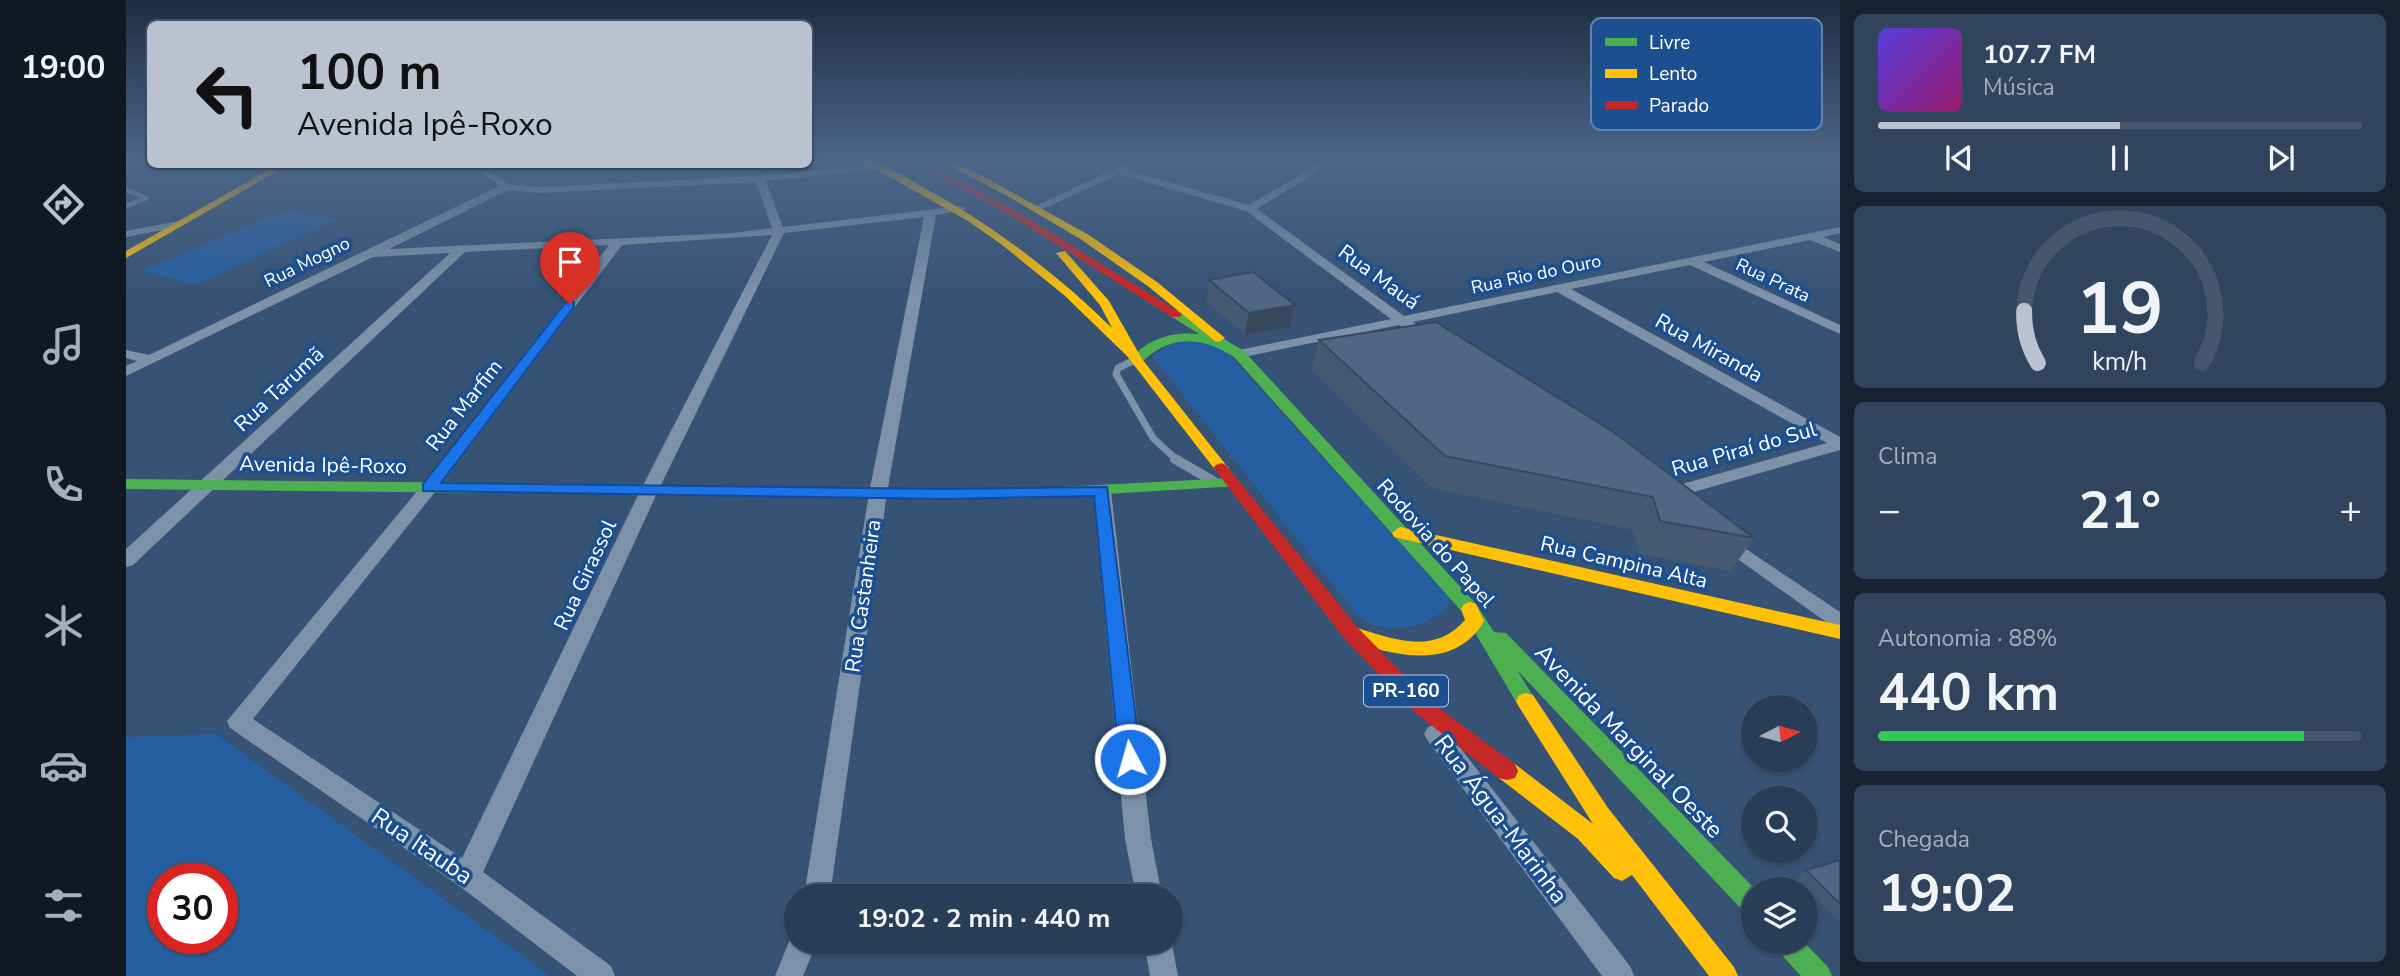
<!DOCTYPE html>
<html lang="pt">
<meta charset="utf-8">
<style>
body{margin:0;font-family:"Nunito Sans",sans-serif;background:#30455d;color:#f1f3f6;height:100vh;display:flex;flex-direction:column;font-size:26px;white-space:nowrap}
*{box-sizing:border-box;margin:0}
p{font-size:23px;color:#a5aeba}
.icon{flex:none;width:38px;height:38px;fill:none;stroke:currentColor;stroke-width:2;stroke-linecap:round;stroke-linejoin:round}
.map{position:relative;flex:1;overflow:hidden}
.side{display:flex;flex-direction:column;gap:14px;padding:14px;background:#162230;width:560px}
.side>*{flex:none}
.hud{position:absolute;left:21px;top:21px;width:665px;height:147px;border-radius:10px;box-shadow:0 2px 5px #0004,0 0 0 2px #44576d;background:#b9c2ce;color:#111;overflow:hidden}
.needle{width:46px;rotate:84deg}
.buttons{position:absolute;left:1615px;top:695px;display:grid;gap:14px}
.buttons a{display:grid;place-items:center;width:77px;height:77px;border-radius:50%;background:#283e57;box-shadow:0 2px 5px #0004,0 0 0 2px #44576d;font-size:35px}
.speed{position:absolute;left:21px;top:863px;display:flex;gap:14px;font-size:35px;font-weight:700;text-align:center}
.speed>*{display:grid;place-content:center;width:91px;height:91px;border-radius:50%;background:#283e57;box-shadow:0 2px 5px #0004,0 0 0 2px #44576d;line-height:1}
.speed .limit{border:10px solid #d22;background:#fff;color:#111}
.pin{position:absolute;display:grid;place-items:center;width:60px;height:60px;color:#fff;margin:-72px -30px;border-radius:50% 50% 50% 0;rotate:-45deg;box-shadow:0 0 7px #0007}
.pin .icon{rotate:45deg}
.me{position:absolute;width:77px;margin:-38px;rotate:354deg;stroke-linejoin:round;filter:drop-shadow(0 0 5px #0008)}
.turn{display:flex;align-items:center;gap:24px;height:147px;padding:0 35px;font-size:32px}
.turn .icon{width:91px;height:91px;stroke-width:2.5}
.turn b{display:block;font-size:49px;line-height:60px}
.big{font-size:52px;font-weight:700;line-height:1.1}
.side .widget{flex:1;display:flex;flex-direction:column;justify-content:center;gap:10px;min-width:0;padding:0 24px;border-radius:10px;background:#30455d}
.side .dial{align-items:center;gap:0}
.dial svg{height:182px;overflow:visible;fill:none;stroke:#44576d;stroke-width:7;stroke-linecap:round;text-anchor:middle}
.dial text{fill:#f1f3f6;stroke:none}
.song{display:flex;align-items:center;gap:21px}
.cover{width:84px;height:84px;border-radius:10px;background:linear-gradient(135deg,hsl(250 70% 55%),hsl(320 70% 35%))}
.played{height:7px;border-radius:4px;background:linear-gradient(90deg,#b9c2ce 50%,#44576d 50%)}
.keys{display:flex;justify-content:space-around;direction:ltr}
.heat{display:flex;justify-content:space-between;align-items:center;font-size:38px;direction:ltr}
.charge{height:10px;border-radius:5px;background:linear-gradient(90deg,#34c759 88%,#44576d 0)}
.trip{position:absolute;left:658px;top:884px;width:399px;height:70px;border-radius:35px;background:#283e57;box-shadow:0 2px 5px #0004,0 0 0 2px #44576d;font-weight:700;line-height:70px;text-align:center}
main{display:flex;flex:1;min-height:0}
.dock{display:flex;flex-direction:column;width:126px;justify-content:space-around;align-items:center;background:#101923;color:#a5aeba}
.dock .icon{width:49px;height:49px}
.dock .on{color:#b9c2ce}
.dock b{font-size:32px;color:#f1f3f6}
.map>svg:first-child{display:block}
.green{fill:#265fa1;fill-rule:evenodd}
.lines{fill:none;stroke-linecap:round;stroke-linejoin:round}
.lane-far2{stroke:#7d92a8;stroke-width:5}
.lane-far1{stroke:#7d92a8;stroke-width:7}
.lane{stroke:#7d92a8;stroke-width:10}
.street{fill:#7d92a8;fill-rule:evenodd}
.fast{fill:#4caf50;fill-rule:evenodd}
.slow{fill:#ffc107;fill-rule:evenodd}
.jam{fill:#c62828;fill-rule:evenodd}
.wall{fill:#455971}
.shaded-wall{fill:#38485c}
.building{fill:#506783;stroke:#38485c;stroke-width:2}
.route{fill:#1a73e8;stroke:#114b97;stroke-width:2}
.labels{text-anchor:middle;dominant-baseline:central;stroke-width:7;stroke-linejoin:round;paint-order:stroke}
.far-street-label{font-size:18px;fill:#fff;stroke:#1b4f8f}
.shield{fill:#1b4f8f;stroke:#bbcadd;stroke-width:2}
.shield-label{font-size:19px;font-weight:bold;fill:#fff}
.street-label{font-size:21px;fill:#fff;stroke:#1b4f8f}
.near-street-label{font-size:24px;fill:#fff;stroke:#1b4f8f}
.key{fill:#1b4f8f;stroke:#5f84b1;stroke-width:2}
.key-label{font-size:19px;fill:#fff}
</style>
<main>
<nav class="dock">
<b>19:00</b>
<svg class="icon on" aria-label="directions" viewBox="0 0 24 24"><path d="M12 3l9 9-9 9-9-9zM9 14v-3h6M13 9l2 2-2 2"/></svg>
<svg class="icon" aria-label="music" viewBox="0 0 24 24"><path d="M9 18V5l10-2v13"/><circle cx="6" cy="18" r="3"/><circle cx="16" cy="16" r="3"/></svg>
<svg class="icon" aria-label="phone" viewBox="0 0 24 24"><path d="M5 4h4l2 5-3 2q2 4 5 5l2-3 5 2v4C11 20 4 13 5 4z"/></svg>
<svg class="icon" aria-label="climate" viewBox="0 0 24 24"><path d="M12 3v18M4 7l16 10M4 17L20 7"/></svg>
<svg class="icon" aria-label="car" viewBox="0 0 24 24"><path d="M5 17H2v-5l4-1 3-4h7l3 4 3 1v5h-3M9 17h6M6 11h13"/><circle cx="7" cy="17" r="2"/><circle cx="17" cy="17" r="2"/></svg>
<svg class="icon" aria-label="filters" viewBox="0 0 24 24"><path d="M4 7h16M4 17h16"/><circle cx="9" cy="7" r="2"/><circle cx="15" cy="17" r="2"/></svg>
</nav>
<div class="map">
<svg width="1714" height="976" viewBox="0 0 1714 976">
<rect width="100%" height="100%" fill="#365274"/>
<g class="green">
<path d="M165,211L211,219L70,285L16,271L142,217Z"/>
<path d="M1050,340L1091,341L1325,600C1309,629 1256,639 1231,615L1026,356Z"/>
<path d="M90,734L424,976H0V737ZM37,878H96V938H37Z"/>
</g>
<g class="lines">
<g class="lane-far2">
<path d="M0,167L24,158"/>
<path d="M0,190L20,198L0,206"/>
</g>
<path class="lane-far1" d="M1009,360L992,368L990,374L1027,438L1052,461"/>
<path class="lane" d="M1049,459L1087,481"/>
<g class="street">
<path d="M1010,158H1023L1001,170L1123,205L1202,158H1214L1131,209L1278,316L1714,227V233L1697,237L1714,244V252L1684,240L1578,262L1714,325V334L1564,265L1445,289L1714,437V450L1547,498H1535L1532,494L1535,490L1701,443L1431,292L1287,322L1308,339L1301,343L1273,325L1113,358L1108,357L1106,354L1113,350L1265,319L1120,211L993,174L917,209L908,207Z"/>
<path d="M753,164L758,167L757,169L640,181L657,227L835,206L841,209L810,215L761,493L704,896H678L743,493L798,217L658,233L532,491L357,872L485,966L489,976H451L332,885L104,728L101,721L297,484L483,245L339,252L7,565L0,567V549L324,253L247,257L0,376V366L11,361L0,358V350L23,355L373,186L354,172V168L358,167L383,184L412,187L634,176ZM630,182L646,228L607,233L263,249L382,190L412,193ZM646,235L514,491L336,858L127,719L309,492L496,245Z"/>
<path d="M53,221L57,222V226L0,237V231Z"/>
<path d="M976,485L985,491L1025,839L1036,896H1010L999,839L967,491Z"/>
<path d="M1599,535L1714,612V630L1707,627L1592,545L1590,541Z"/>
<path d="M1310,724L1318,727L1504,966L1508,976H1476L1302,741L1298,734L1302,727Z"/>
<path d="M670,931V942H691L677,976H649L667,932Z"/>
<path d="M1045,939L1052,976H1024L1018,942H1045Z"/>
</g>
<g class="fast">
<path d="M1050,310L1118,351L1350,604L1368,632L1380,633L1629,889L1628,917L1619,913L1391,670L1410,701L1407,707L1400,709L1393,707L1338,614L1108,357C1075,336 1044,334 1015,363H1005L1003,360C1021,339 1046,331 1073,334L1046,317L1044,314Z"/>
<path d="M1107,478L1115,483L1113,486L914,498L802,499L794,494L802,489L914,488Z"/>
<path d="M0,479L363,483L371,488L363,493L0,489Z"/>
<path d="M1648,942H1678L1702,967L1706,976H1675L1652,951Z"/>
</g>
<g class="slow">
<path d="M730,158C750,158 771,172 788,182C861,221 927,270 986,328L974,305L930,253L939,251L983,301L1016,359L1100,465L1103,468L1100,471H1090L1001,356L938,295L875,244L842,221Z"/>
<path d="M809,158H820L855,175L963,235L1031,282L1099,338L1093,342L1089,341L1023,287L956,240L885,198Z"/>
<path d="M153,164H164L0,258V251Z"/>
<path d="M363,483L802,489L810,494L802,499L357,492L355,488Z"/>
<path d="M1274,527L1714,625V639L1268,537L1266,533Z"/>
<path d="M1344,602L1350,604L1358,621C1329,672 1266,656 1221,639L1219,634L1221,629L1228,627C1267,639 1308,656 1339,620L1335,609L1338,604Z"/>
<path d="M1400,693L1407,695L1482,808L1608,967L1612,976H1583L1506,875L1496,881L1488,878L1452,839L1373,778L1370,771L1373,764L1381,762L1389,764L1467,824L1393,707L1390,701L1393,695Z"/>
</g>
<g class="jam">
<path d="M779,158H790L889,210L1056,314L1054,317H1046L882,214Z"/>
<path d="M1095,463L1100,465L1231,627L1306,703L1389,764L1392,771L1389,778L1381,780L1373,778L1292,715L1217,637L1090,471L1087,468L1090,465Z"/>
</g>
</g>
<g class="wall">
<path d="M1083,280L1169,305L1164,327L1119,335L1080,301Z"/>
<path d="M1193,340L1628,538L1605,571L1514,554L1507,530L1306,488L1185,370Z"/>
<path d="M1714,860V922L1671,878L1680,870Z"/>
</g>
<path class="shaded-wall" d="M1169,305L1164,327L1119,335L1123,313Z"/>
<g class="building">
<path d="M1127,272L1169,305L1123,313L1083,280Z"/>
<path d="M1310,322L1486,431L1628,538L1534,521L1527,497L1319,456L1193,340Z"/>
<path d="M1714,860V904L1680,870Z"/>
</g>
<linearGradient id="sky" x2="0" y2="1"><stop stop-color="#1e2d40"/><stop offset="0.54" stop-color="#4c6688"/><stop offset="1" stop-color="#4c6688" stop-opacity="0"/></linearGradient>
<rect width="1714" height="295" fill="url(#sky)"/>
<path class="route" d="M444,301L448,302V307L315,483L819,489L981,487L1015,759L1012,765L1004,768L996,765L993,759L968,496L819,499L297,491V484L440,302Z"/>
<g class="labels">
<g class="far-street-label">
<text transform="translate(181 262) rotate(-26)">Rua Mogno</text>
<text transform="translate(1410 274) rotate(-12)">Rua Rio do Ouro</text>
<text transform="translate(1647 280) rotate(25)">Rua Prata</text>
</g>
<rect class="shield" x="1238" y="675.5" width="84" height="31" rx="5"/>
<g class="shield-label">
<text x="1280" y="691">PR-160</text>
</g>
<g class="street-label">
<text transform="translate(1253 277) rotate(36)">Rua Mauá</text>
<text transform="translate(1583 348) rotate(29)">Rua Miranda</text>
<text transform="translate(153 389) rotate(-43)">Rua Tarumã</text>
<text transform="translate(338 405) rotate(-52)">Rua Marfim</text>
<text transform="translate(1618 449) rotate(-16)">Rua Piraí do Sul</text>
<text transform="translate(197 465) rotate(1)">Avenida Ipê-Roxo</text>
<text transform="translate(1310 543) rotate(48)">Rodovia do Papel</text>
<text transform="translate(1498 562) rotate(13)">Rua Campina Alta</text>
<text transform="translate(459 575) rotate(-65)">Rua Girassol</text>
<text transform="translate(737 596) rotate(-82)">Rua Castanheira</text>
</g>
<g class="near-street-label">
<text transform="translate(1503 741) rotate(46)">Avenida Marginal Oeste</text>
<text transform="translate(1375 819) rotate(53)">Rua Água-Marinha</text>
<text transform="translate(296 846) rotate(34)">Rua Itauba</text>
</g>
</g>
<rect x="1465" y="18" width="231" height="112" rx="10" class="key"/>
<rect x="1479" y="38" width="32" height="8" fill="#4caf50"/>
<rect x="1479" y="69" width="32" height="9" fill="#ffc107"/>
<rect x="1479" y="101" width="32" height="8" fill="#c62828"/>
<g class="key-label">
<text x="1523" y="49">Livre</text>
<text x="1523" y="80">Lento</text>
<text x="1523" y="112">Parado</text>
</g>
</svg>
<div class="buttons">
<a><svg class="needle" viewBox="-14 -14 28 28"><path d="M0-13l5 13h-10z" fill="#e53935"/><path d="M0 13l5-13h-10z" fill="#a5aeba"/></svg></a>
<a><svg class="icon" aria-label="search" viewBox="0 0 24 24"><circle cx="10" cy="10" r="6"/><path d="M15 15l6 6"/></svg></a>
<a><svg class="icon" aria-label="layers" viewBox="0 0 24 24"><path d="M12 4l9 5-9 5-9-5zM3 14l9 5 9-5"/></svg></a>
</div>
<div class="speed"><div class="limit">30</div></div>
<div class="pin" style="left:444px;top:304px;background:#d93025"><svg class="icon" aria-label="arrive" viewBox="0 0 24 24"><path d="M6 21V4h12l-3 4 3 4H6"/></svg></div>
<svg class="me" style="left:1004px;top:759px" viewBox="-20 -20 40 40"><circle r="17" fill="#1a73e8" stroke="#fff" stroke-width="3"/><path d="M0-11L8 9 0 5-8 9z" fill="#fff"/></svg>
<div class="trip">19:02 · 2 min · 440 m</div>
<div class="hud">
<div class="turn"><svg class="icon" aria-label="left" viewBox="0 0 24 24"><path d="M17 20v-9H6M10 6l-5 5 5 5"/></svg><div><b>100 m</b>Avenida Ipê-Roxo</div></div>
</div>
</div>
<section class="side">
<div class="widget">
<div class="song"><i class="cover"></i><div><b>107.7 FM</b><p>Música</p></div></div>
<div class="played"></div>
<div class="keys"><svg class="icon" aria-label="previous" viewBox="0 0 24 24"><path d="M18 5L8 12l10 7zM5 5v14"/></svg><svg class="icon" aria-label="pause" viewBox="0 0 24 24"><path d="M8 5v14M16 5v14"/></svg><svg class="icon" aria-label="next" viewBox="0 0 24 24"><path d="M6 5l10 7-10 7zM19 5v14"/></svg></div>
</div>
<div class="widget dial"><svg viewBox="0 0 100 80">
<path d="M14 69A42 42 0 1 1 86 69"/>
<path d="M14 69A42 42 0 0 1 8 46" stroke="#b9c2ce"/>
<text x="50" y="56" font-size="32" font-weight="700">19</text>
<text x="50" y="72" font-size="11">km/h</text>
</svg></div>
<div class="widget"><p>Clima</p>
<div class="heat"><a>−</a><b class="big">21°</b><a>+</a></div>
</div>
<div class="widget"><p>Autonomia · 88%</p><b class="big">440 km</b><div class="charge"></div></div>
<div class="widget"><p>Chegada</p><b class="big">19:02</b></div>
</section>
</main>
